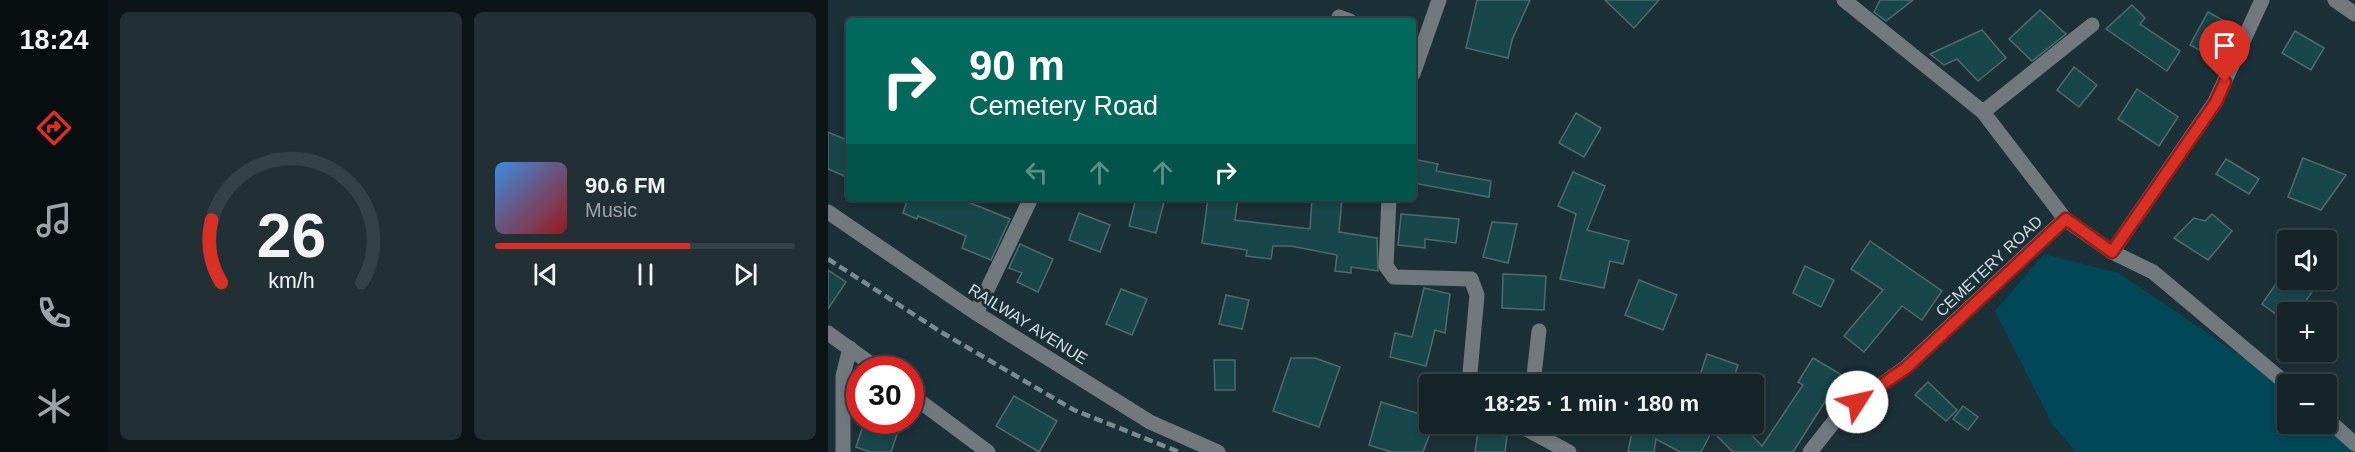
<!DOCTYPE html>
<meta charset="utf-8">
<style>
body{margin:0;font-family:Helvetica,sans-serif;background:#223035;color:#f1f3f6;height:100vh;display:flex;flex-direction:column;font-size:22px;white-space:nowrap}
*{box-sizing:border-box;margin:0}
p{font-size:20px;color:#9da4a8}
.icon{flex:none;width:33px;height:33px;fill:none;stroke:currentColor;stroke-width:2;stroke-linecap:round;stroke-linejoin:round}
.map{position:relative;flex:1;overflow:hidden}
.details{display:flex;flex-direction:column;gap:12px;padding:12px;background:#0c1417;width:720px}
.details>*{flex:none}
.banner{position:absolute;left:18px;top:18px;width:570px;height:183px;border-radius:6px;box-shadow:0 3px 9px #0003,0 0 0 2px #344146;background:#00695c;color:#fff;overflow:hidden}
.tools{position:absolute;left:1449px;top:230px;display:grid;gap:12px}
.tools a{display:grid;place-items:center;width:60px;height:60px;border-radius:6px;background:#152429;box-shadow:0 3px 9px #0003,0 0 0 2px #344146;font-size:30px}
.speed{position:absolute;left:18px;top:356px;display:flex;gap:12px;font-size:30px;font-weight:700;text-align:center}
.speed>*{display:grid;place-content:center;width:78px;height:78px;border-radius:50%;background:#152429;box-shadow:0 3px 9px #0003,0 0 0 2px #344146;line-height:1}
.speed .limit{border:9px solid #d22;background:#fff;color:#111}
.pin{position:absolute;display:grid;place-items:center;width:51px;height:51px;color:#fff;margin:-62px -26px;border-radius:50% 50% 50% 0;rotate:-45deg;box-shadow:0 0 6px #0007}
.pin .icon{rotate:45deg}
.me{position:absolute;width:66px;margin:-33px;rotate:55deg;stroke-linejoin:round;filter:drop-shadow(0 0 4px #0008)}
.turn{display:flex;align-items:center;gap:21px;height:126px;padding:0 24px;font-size:27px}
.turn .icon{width:78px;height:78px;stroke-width:2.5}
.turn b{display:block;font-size:42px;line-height:51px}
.lanes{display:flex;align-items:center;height:57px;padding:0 24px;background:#0003;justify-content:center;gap:30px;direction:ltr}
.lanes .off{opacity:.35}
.details .tile{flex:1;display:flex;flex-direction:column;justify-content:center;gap:9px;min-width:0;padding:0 21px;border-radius:9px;background:#223035}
.details .dial{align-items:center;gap:0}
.dial svg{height:156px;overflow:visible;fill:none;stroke:#344146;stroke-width:7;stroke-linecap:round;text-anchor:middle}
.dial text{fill:#f1f3f6;stroke:none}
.song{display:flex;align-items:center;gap:18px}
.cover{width:72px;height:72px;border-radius:9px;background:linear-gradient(135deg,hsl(210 70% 55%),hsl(0 70% 35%))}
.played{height:6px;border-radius:3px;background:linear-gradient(90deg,#d93025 65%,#344146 65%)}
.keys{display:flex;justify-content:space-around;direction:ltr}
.details .tiles{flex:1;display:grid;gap:12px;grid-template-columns:repeat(2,1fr)}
.trip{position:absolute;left:591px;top:374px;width:345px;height:60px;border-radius:6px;background:#152429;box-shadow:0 3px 9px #0003,0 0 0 2px #344146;font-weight:700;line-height:60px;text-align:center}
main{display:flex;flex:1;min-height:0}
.dock{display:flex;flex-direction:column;width:108px;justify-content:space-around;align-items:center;background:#080e10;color:#9da4a8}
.dock .icon{width:42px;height:42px}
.dock .selected{color:#d93025}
.dock b{font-size:27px;color:#f1f3f6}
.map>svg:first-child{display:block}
.green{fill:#004758}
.building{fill:#17474a;stroke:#526a6b;stroke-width:1.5}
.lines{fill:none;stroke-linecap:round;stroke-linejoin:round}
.minor{stroke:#71797e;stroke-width:15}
.rail{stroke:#7a8a90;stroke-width:4.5;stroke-dasharray:9 4.5;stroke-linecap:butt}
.route-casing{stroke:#8d1f18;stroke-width:15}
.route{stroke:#d93025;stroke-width:10}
.labels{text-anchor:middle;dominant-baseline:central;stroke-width:6;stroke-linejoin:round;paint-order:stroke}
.street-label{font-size:16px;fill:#d3dfe4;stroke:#1c3037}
</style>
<main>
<nav class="dock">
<b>18:24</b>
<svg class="icon selected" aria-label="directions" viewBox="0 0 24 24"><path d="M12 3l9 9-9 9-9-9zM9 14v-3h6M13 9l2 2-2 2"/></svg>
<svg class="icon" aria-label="music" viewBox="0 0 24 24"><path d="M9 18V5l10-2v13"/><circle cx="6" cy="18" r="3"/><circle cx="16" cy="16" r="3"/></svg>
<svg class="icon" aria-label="phone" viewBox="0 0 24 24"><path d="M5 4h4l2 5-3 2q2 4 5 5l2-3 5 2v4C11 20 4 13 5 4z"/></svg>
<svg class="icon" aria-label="climate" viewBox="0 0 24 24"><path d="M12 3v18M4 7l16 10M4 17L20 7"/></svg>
</nav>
<section class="details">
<div class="tiles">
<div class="tile dial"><svg viewBox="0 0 100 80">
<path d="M14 69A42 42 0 1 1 86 69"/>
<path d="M14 69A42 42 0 0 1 9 37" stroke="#d93025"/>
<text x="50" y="56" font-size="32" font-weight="700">26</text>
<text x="50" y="72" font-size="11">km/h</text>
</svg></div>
<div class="tile">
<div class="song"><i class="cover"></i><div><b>90.6 FM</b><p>Music</p></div></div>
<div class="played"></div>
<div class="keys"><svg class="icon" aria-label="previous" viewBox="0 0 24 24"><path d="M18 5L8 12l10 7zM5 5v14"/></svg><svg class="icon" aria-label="pause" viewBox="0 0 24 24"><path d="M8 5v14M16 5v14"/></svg><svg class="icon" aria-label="next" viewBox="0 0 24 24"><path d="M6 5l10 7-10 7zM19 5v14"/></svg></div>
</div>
</div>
</section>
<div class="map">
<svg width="1527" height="452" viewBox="0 0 1527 452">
<rect width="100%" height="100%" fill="#1c3037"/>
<path class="green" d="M1216,254L1291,273L1459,387L1460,423H1498L1527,443V452H1248L1224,424L1167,311Z"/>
<g class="building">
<path d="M649,0H702L684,40L680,58L638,48Z"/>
<path d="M777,0H831L806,28Z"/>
<path d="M1052,0H1085L1058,21L1046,12Z"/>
<path d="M1304,5L1317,18L1312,24L1352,51L1339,71L1278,29Z"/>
<path d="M1212,10L1238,34L1204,61L1181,39Z"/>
<path d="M1380,12L1407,27L1390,60L1362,45Z"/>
<path d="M1154,30L1178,58L1150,81L1129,59L1116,65L1102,54Z"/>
<path d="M1467,31L1496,48L1483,70L1454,53Z"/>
<path d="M1246,67L1269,85L1251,107L1229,90Z"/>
<path d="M1309,89L1350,117L1331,146L1290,119Z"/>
<path d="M748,113L773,128L756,157L731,143Z"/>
<path d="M0,132L21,141V178L0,169Z"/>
<path d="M1475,158L1518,175L1493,210L1460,197Z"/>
<path d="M585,159L610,164L608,171L663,181L661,197L585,183Z"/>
<path d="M1398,159L1431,179L1421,194L1388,174Z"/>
<path d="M745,172L777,186L759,230L801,241L795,264L782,261L776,288L732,279L748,214L730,206Z"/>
<path d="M80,198H142L140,202L182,219L163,260L134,248L138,236L90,216L89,219L75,213Z"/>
<path d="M308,198H321L336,202L328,233L301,226Z"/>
<path d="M380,198H410L407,220L482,229L484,198H514L511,232L549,238L550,271L523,267V273L507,271L509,255L463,246H445L443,259L418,256L419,250L374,243Z"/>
<path d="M251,213L282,225L272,252L241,240Z"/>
<path d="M573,214L631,219L628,243L597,239V248L570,245Z"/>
<path d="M1384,214L1404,231L1380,260L1346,238L1366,218L1377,221Z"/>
<path d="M664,222L689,224L680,263L655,257Z"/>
<path d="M1042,241L1114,291L1094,320L1074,306L1036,352L1016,336L1055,290L1023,269Z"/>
<path d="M192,244L225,259L210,292L189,282L194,273L181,268Z"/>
<path d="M977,266L1006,280L993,307L965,293Z"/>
<path d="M0,270L18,282L0,309Z"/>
<path d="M675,274L718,276L716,310L674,308Z"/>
<path d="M1452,278L1465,287L1472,279H1493L1470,312H1460V323L1434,304Z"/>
<path d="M811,280L849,295L835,330L797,315Z"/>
<path d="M596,288L622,294L617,333L607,330L598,366L562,357L567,333L584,337Z"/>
<path d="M293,289L319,299L304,335L278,324Z"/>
<path d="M398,295L421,300L414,329L391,324Z"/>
<path d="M879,354L910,365L904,384H869Z"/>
<path d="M463,358H487L512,367L491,427L445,411Z"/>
<path d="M985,358L1014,375L965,452H905L888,435L901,423H912L934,446L975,385L970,382Z"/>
<path d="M386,360H407V390H387Z"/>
<path d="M1100,382L1129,410L1118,421L1087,395Z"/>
<path d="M186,396L229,421L211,452L168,426Z"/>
<path d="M553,402L602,417V423H606L595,452H563L541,445Z"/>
<path d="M1135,406L1150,417L1140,430L1125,419Z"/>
<path d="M37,420H74L63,452H42L28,447Z"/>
<path d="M797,423H870L884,431L873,452H852L828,439L826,452H800L805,427Z"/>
<path d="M650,432L679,436L677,452H647Z"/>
</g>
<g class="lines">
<g class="minor">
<path d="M1016,0L1155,112L1237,219"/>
<path d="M1507,0L1527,14"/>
<path d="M511,17L522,21"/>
<path d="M585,74L611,0"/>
<path d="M1155,112L1264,25"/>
<path d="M561,198L558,266L566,277L643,279L649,295L641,384"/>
<path d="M0,212L148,313L322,422L390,452"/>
<path d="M1284,252L1387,102L1434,0"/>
<path d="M148,313L203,198"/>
<path d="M0,333L50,369"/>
<path d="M705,384L711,331"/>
<path d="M82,394L160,452"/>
<path d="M1498,418L1527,444"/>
<path d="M687,423L741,452"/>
<path d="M15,452V376L22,348"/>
<path d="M982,452L1012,414L1078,367L1237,219L1284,252L1325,272L1460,385"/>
</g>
<path class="rail" d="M0,259L113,332L246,410L351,452"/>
</g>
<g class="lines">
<g class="route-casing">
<path id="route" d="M1029,402L1078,368L1238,219L1284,252L1388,102L1397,82"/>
</g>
<use href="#route" class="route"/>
</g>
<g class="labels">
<g class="street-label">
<text transform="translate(1161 266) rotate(-43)">CEMETERY ROAD</text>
<text transform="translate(200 324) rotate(32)">RAILWAY AVENUE</text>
</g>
</g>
</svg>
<div class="tools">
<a><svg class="icon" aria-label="sound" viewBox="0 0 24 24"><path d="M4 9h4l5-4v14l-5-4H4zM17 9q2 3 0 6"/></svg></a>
<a>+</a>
<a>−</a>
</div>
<div class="speed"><div class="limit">30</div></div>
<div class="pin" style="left:1397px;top:82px;background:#d93025"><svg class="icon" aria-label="arrive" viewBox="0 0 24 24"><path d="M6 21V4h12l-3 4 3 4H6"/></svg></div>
<svg class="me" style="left:1029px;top:402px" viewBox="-20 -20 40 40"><circle r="19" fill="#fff"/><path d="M0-13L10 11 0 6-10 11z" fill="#d93025"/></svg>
<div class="trip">18:25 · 1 min · 180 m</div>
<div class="banner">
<div class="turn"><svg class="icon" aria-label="right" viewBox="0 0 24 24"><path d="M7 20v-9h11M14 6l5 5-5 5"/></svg><div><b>90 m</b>Cemetery Road</div></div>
<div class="lanes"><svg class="icon off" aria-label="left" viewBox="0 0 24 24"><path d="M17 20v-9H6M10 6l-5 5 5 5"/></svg><svg class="icon off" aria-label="ahead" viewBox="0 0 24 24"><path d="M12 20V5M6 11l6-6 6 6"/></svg><svg class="icon off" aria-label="ahead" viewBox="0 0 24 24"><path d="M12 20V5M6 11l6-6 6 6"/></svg><svg class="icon" aria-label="right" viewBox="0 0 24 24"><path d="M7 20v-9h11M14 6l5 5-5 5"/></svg></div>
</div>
</div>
</main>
